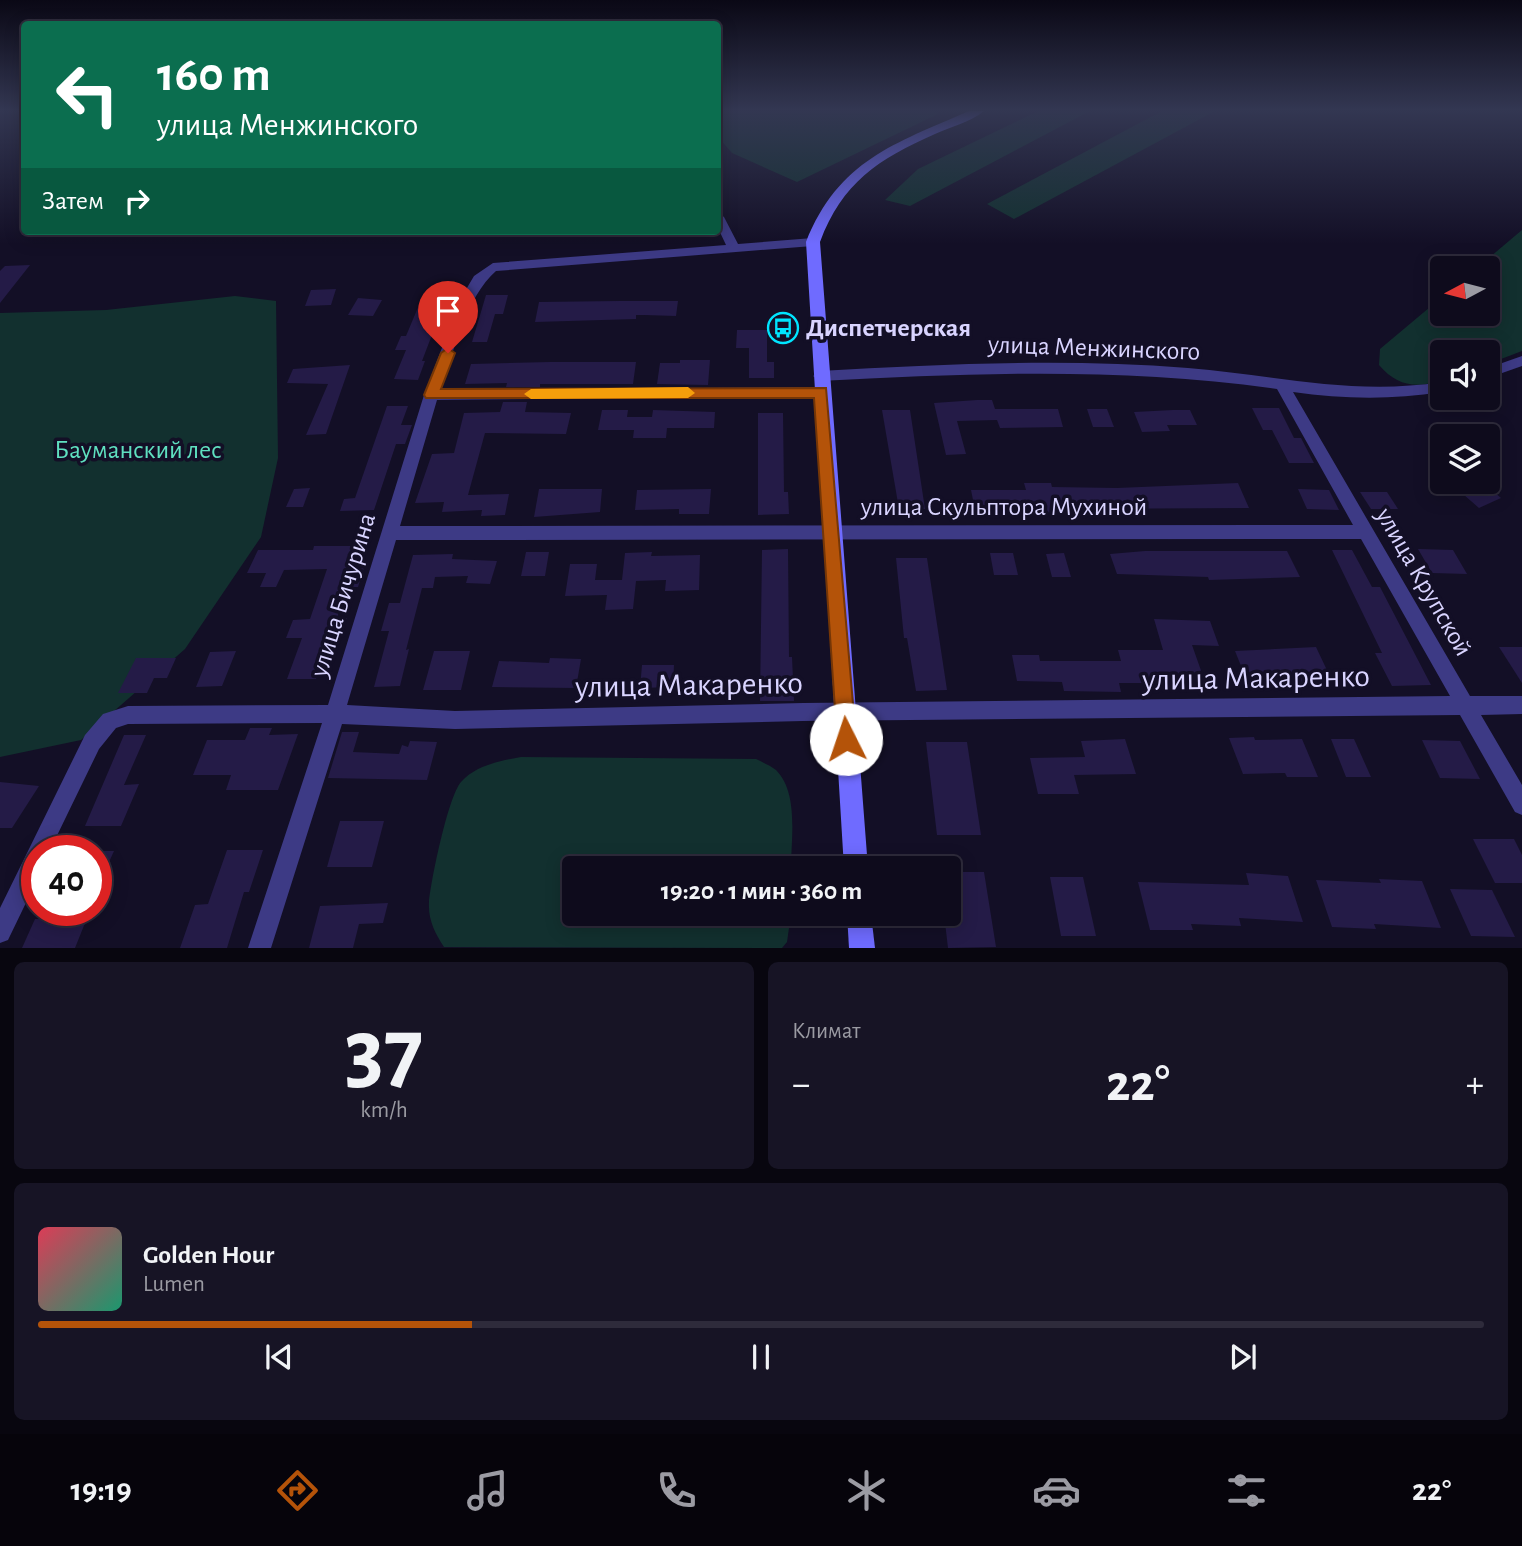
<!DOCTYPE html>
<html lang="ru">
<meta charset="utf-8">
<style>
body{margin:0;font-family:"Alegreya Sans",sans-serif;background:#171425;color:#f1f3f6;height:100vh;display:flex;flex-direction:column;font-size:26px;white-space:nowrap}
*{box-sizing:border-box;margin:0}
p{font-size:23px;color:#9b9ba3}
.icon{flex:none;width:38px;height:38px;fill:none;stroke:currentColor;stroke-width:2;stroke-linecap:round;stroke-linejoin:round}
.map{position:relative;height:948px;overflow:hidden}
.side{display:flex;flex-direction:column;gap:14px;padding:14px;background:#08060f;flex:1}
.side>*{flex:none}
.banner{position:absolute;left:21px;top:21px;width:700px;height:214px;border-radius:7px;box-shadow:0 4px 18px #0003,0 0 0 2px #2e2b3b;background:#0b6e4f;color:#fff;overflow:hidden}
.needle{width:46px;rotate:263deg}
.tools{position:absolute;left:1430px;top:256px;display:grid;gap:14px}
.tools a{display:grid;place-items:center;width:70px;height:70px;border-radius:7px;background:#0e0b1c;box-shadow:0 4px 18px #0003,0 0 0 2px #2e2b3b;font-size:35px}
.speed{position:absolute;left:21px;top:835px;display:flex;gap:14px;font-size:35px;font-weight:700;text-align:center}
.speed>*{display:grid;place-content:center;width:91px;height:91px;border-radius:50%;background:#0e0b1c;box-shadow:0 4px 18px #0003,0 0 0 2px #2e2b3b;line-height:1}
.speed .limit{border:10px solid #d22;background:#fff;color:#111}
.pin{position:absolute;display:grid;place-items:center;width:60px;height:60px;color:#fff;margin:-72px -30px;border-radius:50% 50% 50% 0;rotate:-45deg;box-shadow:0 0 7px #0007}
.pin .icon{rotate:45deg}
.me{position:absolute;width:77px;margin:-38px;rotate:356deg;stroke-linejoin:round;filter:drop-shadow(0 0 5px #0008)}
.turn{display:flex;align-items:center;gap:24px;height:147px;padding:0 21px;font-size:32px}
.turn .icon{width:91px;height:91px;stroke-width:2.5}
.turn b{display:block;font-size:49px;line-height:60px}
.then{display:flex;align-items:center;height:66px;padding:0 21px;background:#0003;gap:14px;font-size:26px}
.big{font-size:52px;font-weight:600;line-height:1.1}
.side .widget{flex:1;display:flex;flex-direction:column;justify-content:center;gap:10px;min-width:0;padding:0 24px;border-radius:10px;background:#171425}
.side .dial{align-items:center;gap:0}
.dial b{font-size:91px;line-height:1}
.song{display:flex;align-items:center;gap:21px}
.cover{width:84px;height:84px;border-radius:10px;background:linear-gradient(135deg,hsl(350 70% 55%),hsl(160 70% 35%))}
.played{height:7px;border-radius:4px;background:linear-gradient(90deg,#b45309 30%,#2e2b3b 30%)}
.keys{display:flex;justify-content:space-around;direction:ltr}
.heat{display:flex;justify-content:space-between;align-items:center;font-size:38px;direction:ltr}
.side .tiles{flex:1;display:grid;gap:14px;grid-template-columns:1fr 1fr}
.widget:last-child{grid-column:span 2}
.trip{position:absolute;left:562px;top:856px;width:399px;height:70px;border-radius:7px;background:#0e0b1c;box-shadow:0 4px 18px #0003,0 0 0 2px #2e2b3b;font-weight:600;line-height:70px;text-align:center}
.tabs{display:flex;height:112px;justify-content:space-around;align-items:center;background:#06040b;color:#9b9ba3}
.tabs .icon{width:49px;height:49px}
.tabs .on{color:#b45309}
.tabs b{font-size:32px;color:#f1f3f6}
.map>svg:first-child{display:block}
.green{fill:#12302f}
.building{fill:#241b47}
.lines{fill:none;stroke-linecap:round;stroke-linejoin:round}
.street{fill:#3d3a85;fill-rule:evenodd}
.secondary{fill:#6f6bff;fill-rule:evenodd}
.route{fill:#b45309;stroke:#753606;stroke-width:2}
.slow{fill:#f59e0b}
.labels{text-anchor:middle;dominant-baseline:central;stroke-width:7;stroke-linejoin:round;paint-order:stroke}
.poi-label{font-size:26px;font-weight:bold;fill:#d9d4ff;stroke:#130f26;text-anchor:start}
.street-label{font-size:26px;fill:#d9d4ff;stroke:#130f26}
.park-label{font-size:26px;fill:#5fe0c0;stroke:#130f26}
.near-street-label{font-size:32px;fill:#d9d4ff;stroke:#130f26}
</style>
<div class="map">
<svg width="1522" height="948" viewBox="0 0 1522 948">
<rect width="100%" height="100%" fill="#130f26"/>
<g class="green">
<path d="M718,111H934L938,114L797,182L732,153L718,137Z"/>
<path d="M1038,111H1090L910,206L885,200L918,169Z"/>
<path d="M1162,111H1215L1014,219L987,204Z"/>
<path d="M1522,230V351L1488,364V352H1442V380C1416,389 1397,386 1379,365L1380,349L1442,297V313H1488V268H1477Z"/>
<path d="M235,296L276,301L278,458L261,537L185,649L81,740L0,757V313L106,310Z"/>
<path d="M521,757L756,759C762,762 771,766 776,770C799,793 791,839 791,868H574V914H791L787,942L782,948L444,947C435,933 428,920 429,902C431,880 448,797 461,782C476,765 500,761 521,757Z"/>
</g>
<g class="building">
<path d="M30,265L0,303V271L5,266Z"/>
<path d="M336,289L331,305L305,306L311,290Z"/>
<path d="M486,295H508L503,314H495L487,342H472Z"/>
<path d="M358,298L382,300L373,316L348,315Z"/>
<path d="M619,301H678L676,316L644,315H636V319L535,322L539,302Z"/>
<path d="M419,305L443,306L422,361H425L418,380L394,379L406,350H395L401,336H406Z"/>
<path d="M737,330H767V362H774V378H749V348H736Z"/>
<path d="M680,360H710L708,385L657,384L660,363H680Z"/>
<path d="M550,362H636L633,384H540V387H506L507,383L465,384L471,364Z"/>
<path d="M350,365L326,434L306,435L328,384L287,383L293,369Z"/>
<path d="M977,400H992L995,409H1058L1063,427L1000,428L997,420L957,421L966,454L946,455L934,403Z"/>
<path d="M503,402H527L525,412L571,413L566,434L485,433L468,495L509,494L505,515L481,516L482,510L442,512L444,502L415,503L432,454L454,453L464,413L500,412Z"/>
<path d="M387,406H408L401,425H412L405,444H396L374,510L340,511L344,499L355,498Z"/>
<path d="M1252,408H1279L1294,438H1301L1314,463H1289L1272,430H1263Z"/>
<path d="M1087,409H1107L1114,427H1093Z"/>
<path d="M602,410H628L627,417H652L653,410L715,412L714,428H667L666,438H633L634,430H598Z"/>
<path d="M882,410H910L925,509H899Z"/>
<path d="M1173,410H1190L1197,425H1167L1170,431L1142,432L1134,412Z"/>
<path d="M758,413H783L784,492H788L789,514L758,515Z"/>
<path d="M1448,481H1481L1501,498L1479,508Z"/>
<path d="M1024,483H1051L1052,487L1117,488L1238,483L1249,508L1058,509L1059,513L975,510L971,490H1026Z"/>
<path d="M310,488L303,507H286L294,489Z"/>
<path d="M539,489H602L600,512L534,517Z"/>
<path d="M711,489L709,514H679V509L635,510L637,490Z"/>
<path d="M1298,489L1329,490L1339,510L1307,509Z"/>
<path d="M1360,492H1387L1398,509H1371Z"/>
<path d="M314,546H357L350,568H364L358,587H347L337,618H347L340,638H330L316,679H287L302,638H286L293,620L310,619L327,569L284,570L276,587H260L266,573H247L258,550H313Z"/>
<path d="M788,549L789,657H792L794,701H760L762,550Z"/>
<path d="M1418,549L1453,550L1467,574L1432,573Z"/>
<path d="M1332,550H1352L1372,587H1380L1431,685L1392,686L1375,653H1382Z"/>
<path d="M1145,551H1287L1300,577L1209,580L1208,577L1117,574L1110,554Z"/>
<path d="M526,552H549L545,576H521Z"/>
<path d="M652,552L651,556L700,555L699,590L665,591L666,580L636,581L633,609L605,610L607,595L565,596L570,564H597L595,580H622L625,553Z"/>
<path d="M990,553H1013L1018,575H994Z"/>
<path d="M1064,553L1071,577H1052L1046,554Z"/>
<path d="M453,554L452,559L497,561L490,584L466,583L468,576L435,577L433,588H422L406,650L409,649L400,686L374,687L389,631H381L389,603H400L413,555Z"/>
<path d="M896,558H927L947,690L916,691L907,638H904Z"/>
<path d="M1154,619L1210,621L1219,646L1192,645L1204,679H1154L1155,683H1119L1121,692L1064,691L1062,682L1017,681L1012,655H1039L1040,661H1121L1118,650H1163Z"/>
<path d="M1316,647L1334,685L1292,686L1289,681H1247L1235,651Z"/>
<path d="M1499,647H1522V683Z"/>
<path d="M236,651L222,686L196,687L210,652Z"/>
<path d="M434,651H470L461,690H423Z"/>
<path d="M136,658H176L167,678H154L147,693H118Z"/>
<path d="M550,658L581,659L576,688L492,687L499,661L549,663Z"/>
<path d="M642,665H674L673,687L640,688Z"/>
<path d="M250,728H272L269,735L298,734L278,790H226L231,775H193L207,740H245Z"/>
<path d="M342,732H359L353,752L399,754L402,745L408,747L410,741L437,742L427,780L328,778Z"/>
<path d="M124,735H146L124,785L139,784L121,826H85Z"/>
<path d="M1254,737L1255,740L1302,739L1318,777H1287L1285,773L1243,774L1229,738Z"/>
<path d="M1125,739L1136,774L1074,775L1079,794H1038L1030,758L1085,757L1081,741Z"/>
<path d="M1331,739H1354L1371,777H1346Z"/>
<path d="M1422,740L1460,741L1480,779L1440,778Z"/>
<path d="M926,742H967L981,835H937Z"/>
<path d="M0,782L39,786L12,828H0Z"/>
<path d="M340,821H384L372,867H327Z"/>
<path d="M1473,839H1514L1522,855V883H1495Z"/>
<path d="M227,850H263L249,892H244L227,948H180L195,905L208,904Z"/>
<path d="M96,851H114L96,891Z"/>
<path d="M948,872H984L996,947L948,948L944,914H948Z"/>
<path d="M1246,873L1288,876L1303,922L1239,918L1241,926L1191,924L1193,930H1150L1138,882L1249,885Z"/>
<path d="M1050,877H1083L1096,936H1061Z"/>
<path d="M1379,879L1422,881L1441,928L1374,924L1376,929L1332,927L1316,880L1381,883Z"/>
<path d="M1450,889L1492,890L1515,937L1471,936Z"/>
<path d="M388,903L383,923L359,924L353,948H309L320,906Z"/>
<path d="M87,918L75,948H22L35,919Z"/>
</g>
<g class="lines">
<g class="street">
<path d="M718,213L724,217L738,244L813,238L819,242L813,246L496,271C466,297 454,352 440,390L821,387L828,392L826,396L437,400L400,526L1353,525L1277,389C1125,367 972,373 820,381L813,376L820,371C942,364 1065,358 1188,368C1276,375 1352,396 1442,382V392C1391,400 1343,399 1293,392L1470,696H1522V714L1481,715L1522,785V815L1515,812L1460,715L803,721L455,729L342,724L271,948H248L322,723L128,724L116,728L99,749L50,850H37V880L8,940L0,943V908L85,735L103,714L128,706L328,705L424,395L461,298L474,276L493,263L726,245L718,228ZM1361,539L1450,696L803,703L455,711L347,705L396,540Z"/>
<path d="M1522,356V366L1488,378V368Z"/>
</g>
<g class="secondary">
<path d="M969,111H984C971,122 950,127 935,134C878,159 842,183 820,242L868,868H844L806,242C839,160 894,144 969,111Z"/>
<path d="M847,914H871L875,948H849Z"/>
</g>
</g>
<linearGradient id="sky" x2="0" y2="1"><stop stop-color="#0a0815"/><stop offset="0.45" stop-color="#333752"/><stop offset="1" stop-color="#333752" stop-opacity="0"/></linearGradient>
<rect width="1522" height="244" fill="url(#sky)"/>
<path class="route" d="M448,348L455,353L441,389L826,388L856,739L854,746L846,749L839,746L837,739L814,398H426L424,395L441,353Z"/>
<path class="slow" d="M688,387L695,393L688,398L531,399L524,394L531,389Z"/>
<defs>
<g id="bus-ring" transform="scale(1.575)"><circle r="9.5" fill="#130f26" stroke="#00e5ff" stroke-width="1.5"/><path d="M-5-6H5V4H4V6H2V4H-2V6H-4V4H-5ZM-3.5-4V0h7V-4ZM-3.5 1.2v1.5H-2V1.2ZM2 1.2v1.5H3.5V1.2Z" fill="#00e5ff"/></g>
</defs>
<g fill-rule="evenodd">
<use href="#bus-ring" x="783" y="328"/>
</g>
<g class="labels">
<g class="poi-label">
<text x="806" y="328">Диспетчерская</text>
</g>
<g class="street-label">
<text transform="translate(1094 348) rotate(2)">улица Менжинского</text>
<text x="1004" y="507">улица Скульптора Мухиной</text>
<text transform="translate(1424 582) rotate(60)">улица Крупской</text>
<text transform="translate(343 595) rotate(-73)">улица Бичурина</text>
</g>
<g class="park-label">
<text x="138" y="450">Бауманский лес</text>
</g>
<g class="near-street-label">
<text transform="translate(1256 678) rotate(-1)">улица Макаренко</text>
<text transform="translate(689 685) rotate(-1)">улица Макаренко</text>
</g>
</g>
</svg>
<div class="tools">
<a><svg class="needle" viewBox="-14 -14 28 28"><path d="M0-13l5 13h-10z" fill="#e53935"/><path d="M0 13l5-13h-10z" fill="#9b9ba3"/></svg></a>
<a><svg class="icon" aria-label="sound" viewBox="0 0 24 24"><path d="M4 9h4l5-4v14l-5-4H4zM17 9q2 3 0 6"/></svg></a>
<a><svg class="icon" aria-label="layers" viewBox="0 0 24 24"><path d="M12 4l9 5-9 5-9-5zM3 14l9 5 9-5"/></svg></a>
</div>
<div class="speed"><div class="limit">40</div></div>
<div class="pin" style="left:448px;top:353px;background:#d93025"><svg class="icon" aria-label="arrive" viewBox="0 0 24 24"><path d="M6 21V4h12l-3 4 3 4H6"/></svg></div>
<svg class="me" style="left:846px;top:739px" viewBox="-20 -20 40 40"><circle r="19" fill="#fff"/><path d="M0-13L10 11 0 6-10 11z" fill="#b45309"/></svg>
<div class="trip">19:20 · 1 мин · 360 m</div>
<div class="banner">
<div class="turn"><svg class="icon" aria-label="left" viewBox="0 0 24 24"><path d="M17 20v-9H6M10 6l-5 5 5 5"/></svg><div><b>160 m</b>улица Менжинского</div></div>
<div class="then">Затем<svg class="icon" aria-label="right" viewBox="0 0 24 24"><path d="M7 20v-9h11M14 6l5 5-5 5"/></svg></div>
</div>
</div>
<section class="side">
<div class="tiles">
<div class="widget dial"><b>37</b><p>km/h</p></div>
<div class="widget"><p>Климат</p>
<div class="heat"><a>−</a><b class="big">22°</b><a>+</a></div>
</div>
<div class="widget">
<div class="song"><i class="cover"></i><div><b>Golden Hour</b><p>Lumen</p></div></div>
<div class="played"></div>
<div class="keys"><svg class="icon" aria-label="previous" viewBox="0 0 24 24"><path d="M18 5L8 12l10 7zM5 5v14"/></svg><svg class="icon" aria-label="pause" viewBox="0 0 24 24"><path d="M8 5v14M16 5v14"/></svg><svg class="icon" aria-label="next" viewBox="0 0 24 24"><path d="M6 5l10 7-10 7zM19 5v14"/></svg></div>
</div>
</div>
</section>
<nav class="tabs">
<b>19:19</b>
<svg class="icon on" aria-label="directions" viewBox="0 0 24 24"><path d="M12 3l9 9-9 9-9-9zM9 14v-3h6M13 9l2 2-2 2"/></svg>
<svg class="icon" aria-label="music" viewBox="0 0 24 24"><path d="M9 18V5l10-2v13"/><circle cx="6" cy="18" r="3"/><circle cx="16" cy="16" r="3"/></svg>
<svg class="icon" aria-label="phone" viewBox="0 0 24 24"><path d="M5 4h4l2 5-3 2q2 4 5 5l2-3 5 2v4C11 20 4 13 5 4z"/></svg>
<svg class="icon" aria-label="climate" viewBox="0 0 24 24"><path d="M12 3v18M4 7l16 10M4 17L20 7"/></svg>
<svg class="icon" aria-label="car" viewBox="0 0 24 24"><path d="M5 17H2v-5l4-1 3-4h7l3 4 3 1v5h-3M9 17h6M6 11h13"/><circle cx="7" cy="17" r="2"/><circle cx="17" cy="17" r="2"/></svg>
<svg class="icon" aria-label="filters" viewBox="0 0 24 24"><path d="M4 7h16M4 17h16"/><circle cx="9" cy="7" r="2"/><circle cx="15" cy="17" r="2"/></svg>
<b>22°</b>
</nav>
